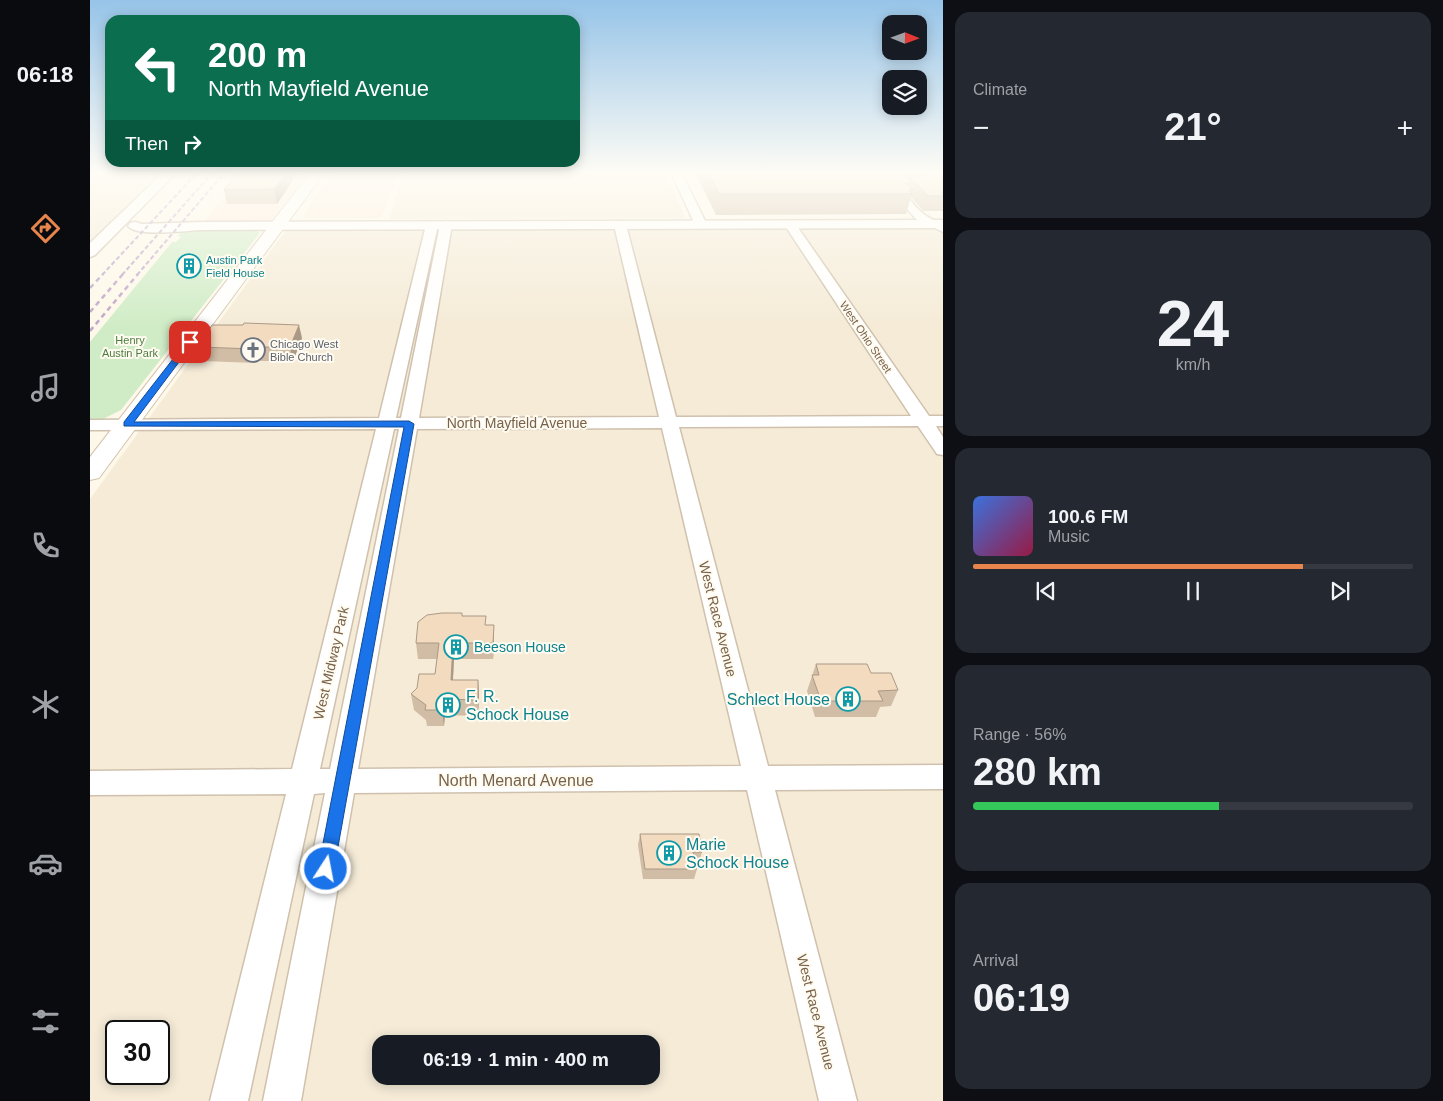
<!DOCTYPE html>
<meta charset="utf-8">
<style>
body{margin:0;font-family:Arial,sans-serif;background:#242831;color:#f1f3f6;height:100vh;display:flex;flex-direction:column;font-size:19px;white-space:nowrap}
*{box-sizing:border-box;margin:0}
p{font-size:16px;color:#9ea1a6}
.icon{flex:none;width:28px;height:28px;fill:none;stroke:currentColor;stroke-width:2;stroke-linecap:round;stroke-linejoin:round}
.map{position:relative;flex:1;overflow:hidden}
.side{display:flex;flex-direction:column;gap:12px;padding:12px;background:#0d0f14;width:500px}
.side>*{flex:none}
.hud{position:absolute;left:15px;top:15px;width:475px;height:152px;border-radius:15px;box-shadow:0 2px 12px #0003;background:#0b6e4f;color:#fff;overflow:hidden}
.needle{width:32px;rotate:91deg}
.fabs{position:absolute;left:792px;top:15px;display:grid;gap:10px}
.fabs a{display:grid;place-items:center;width:45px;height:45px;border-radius:10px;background:#171b24;box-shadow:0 2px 12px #0003;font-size:25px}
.speed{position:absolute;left:15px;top:1020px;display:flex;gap:10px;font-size:25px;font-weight:700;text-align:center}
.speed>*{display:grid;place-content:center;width:65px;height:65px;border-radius:50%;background:#171b24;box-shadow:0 2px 12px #0003;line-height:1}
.speed .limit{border:2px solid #111;border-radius:8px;background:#fff;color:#111}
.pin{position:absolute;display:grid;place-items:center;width:42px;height:42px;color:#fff;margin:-21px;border-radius:10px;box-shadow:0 2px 8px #0006}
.me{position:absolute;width:55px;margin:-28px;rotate:11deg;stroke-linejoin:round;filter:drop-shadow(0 0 4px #0008)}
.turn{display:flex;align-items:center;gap:18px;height:105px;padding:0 20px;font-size:22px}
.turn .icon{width:65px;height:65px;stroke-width:2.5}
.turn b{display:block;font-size:35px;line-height:42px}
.then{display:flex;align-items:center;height:48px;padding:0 20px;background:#0003;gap:10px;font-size:19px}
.big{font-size:38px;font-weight:600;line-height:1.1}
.side .card{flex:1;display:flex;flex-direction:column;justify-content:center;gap:8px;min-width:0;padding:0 18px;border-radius:15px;background:#242831}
.side .dial{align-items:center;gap:0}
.dial b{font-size:65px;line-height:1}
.song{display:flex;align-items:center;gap:15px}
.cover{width:60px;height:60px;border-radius:8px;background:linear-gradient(135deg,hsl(220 70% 55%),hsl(340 70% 35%))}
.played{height:5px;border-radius:2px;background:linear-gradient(90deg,#e8854c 75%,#363941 75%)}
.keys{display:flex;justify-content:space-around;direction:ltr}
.heat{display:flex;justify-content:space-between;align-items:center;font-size:28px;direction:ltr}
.charge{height:8px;border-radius:4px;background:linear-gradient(90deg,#34c759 56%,#363941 0)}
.trip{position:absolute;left:282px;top:1035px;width:288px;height:50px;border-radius:15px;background:#171b24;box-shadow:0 2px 12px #0003;font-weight:600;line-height:50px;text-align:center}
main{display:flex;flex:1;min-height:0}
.tabs{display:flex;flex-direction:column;width:90px;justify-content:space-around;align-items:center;background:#090b0e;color:#9ea1a6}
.tabs .icon{width:35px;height:35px}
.tabs .on{color:#e8854c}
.tabs b{font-size:22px;color:#f1f3f6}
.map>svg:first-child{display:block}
.residential{fill:#f5ebd7;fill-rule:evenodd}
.commercial{fill:#fdebdd}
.green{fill:#d0ecc6}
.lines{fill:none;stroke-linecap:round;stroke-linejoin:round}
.minor-casing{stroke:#cfc1ad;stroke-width:3}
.tertiary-casing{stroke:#cfc1ad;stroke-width:3}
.secondary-casing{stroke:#d2c2ab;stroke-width:2}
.minor{fill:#fff;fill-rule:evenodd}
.tertiary{fill:#fff;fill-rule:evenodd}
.secondary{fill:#fff;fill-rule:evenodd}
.rail-far1{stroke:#bda6c8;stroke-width:2;stroke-dasharray:4.5 2.5;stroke-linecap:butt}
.rail{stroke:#bda6c8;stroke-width:2.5;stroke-dasharray:5 4;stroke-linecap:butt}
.wall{fill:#d1bca5}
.shaded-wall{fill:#aa9986}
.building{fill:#f3dbc0;stroke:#aa9986}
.route{fill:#1a73e8;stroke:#114b97}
.labels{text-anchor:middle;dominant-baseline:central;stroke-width:4;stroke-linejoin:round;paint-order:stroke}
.far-culture-label{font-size:11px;fill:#0d838f;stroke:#fffbf0;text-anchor:start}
.far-street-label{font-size:11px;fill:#78624b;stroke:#fffbf0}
.far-park-label{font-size:11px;fill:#4c7e42;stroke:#fffbf0}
.far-worship-label{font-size:11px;fill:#5b616d;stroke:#fffbf0;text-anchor:start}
.street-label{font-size:14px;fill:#78624b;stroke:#fffbf0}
.culture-label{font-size:14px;fill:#0d838f;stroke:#fffbf0;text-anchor:start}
.near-culture-label{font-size:16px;fill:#0d838f;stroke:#fffbf0;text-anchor:start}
.near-street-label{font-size:16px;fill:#78624b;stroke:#fffbf0}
</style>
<main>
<nav class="tabs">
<b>06:18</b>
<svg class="icon on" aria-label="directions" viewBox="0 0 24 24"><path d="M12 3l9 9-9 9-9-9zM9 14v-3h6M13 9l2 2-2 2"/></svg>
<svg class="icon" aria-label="music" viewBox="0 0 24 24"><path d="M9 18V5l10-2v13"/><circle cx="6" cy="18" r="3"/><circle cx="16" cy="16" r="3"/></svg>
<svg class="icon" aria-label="phone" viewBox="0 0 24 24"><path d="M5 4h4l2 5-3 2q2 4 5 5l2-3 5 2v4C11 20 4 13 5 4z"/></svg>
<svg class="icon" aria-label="climate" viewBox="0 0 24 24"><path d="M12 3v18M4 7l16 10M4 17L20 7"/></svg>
<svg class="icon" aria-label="car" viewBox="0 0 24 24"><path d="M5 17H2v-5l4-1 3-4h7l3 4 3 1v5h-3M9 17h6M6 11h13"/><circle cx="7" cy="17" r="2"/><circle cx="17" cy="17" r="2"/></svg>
<svg class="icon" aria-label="filters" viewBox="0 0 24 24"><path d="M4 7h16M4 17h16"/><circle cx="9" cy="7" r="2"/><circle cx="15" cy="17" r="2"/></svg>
</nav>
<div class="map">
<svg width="853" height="1101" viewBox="0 0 853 1101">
<rect width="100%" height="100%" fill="#fdf8e9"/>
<g class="residential">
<path d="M0,172H72L0,242Z"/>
<path d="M314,172H575L596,218L299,219Z"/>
<path d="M853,229V1101H0V499L196,230ZM26,1031H69V1074H26ZM291,1044H561V1076H291Z"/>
</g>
<g class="commercial">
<path d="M154,172H220L180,221L114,222Z"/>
<path d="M245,172H308L291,218H213L222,202Z"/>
</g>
<path class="green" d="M90,230H157L166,231L170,233L31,410L13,419H0V342L82,242H86L91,237L88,236L91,232Z"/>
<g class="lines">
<g class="minor-casing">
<g id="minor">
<path d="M581,172H591L617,225L615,227H607L605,225Z"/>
<path d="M781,172C807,170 816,202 835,215C840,219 847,221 853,224V232L826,219L796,185Z"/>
<path d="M342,221L348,225L306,418H311L350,225L356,221L362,225L329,418L569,417L524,225L530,221L536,225L586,417L821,416L694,224L700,221L704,222L839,416H853V426H846L853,437V455L847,454L828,426L589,427L678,766L853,765V789L685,790L767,1101H729L657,790L264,793L211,1101H173L235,793L224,794L158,1101H120L196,794L0,795V771L202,769L286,429L0,430V420L289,418L336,225ZM572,428L651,766L268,769L327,429ZM304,429H309L240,769H230Z"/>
</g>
</g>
<g class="tertiary-casing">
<g id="tertiary">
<path d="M74,172H87L5,255L0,257V243Z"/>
<path d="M853,220V228L111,230C96,231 46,237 38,226L40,223L45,222L52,224L111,222Z"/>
</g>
</g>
<g class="secondary-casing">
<path id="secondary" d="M221,172H235L9,478L0,480V457Z"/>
</g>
<use href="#minor" class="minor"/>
<use href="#tertiary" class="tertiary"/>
<use href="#secondary" class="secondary"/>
<g class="rail-far1">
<path d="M12,275L108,172"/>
<path d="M32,275L123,172"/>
<path d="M47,275L135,172"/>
</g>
<g class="rail">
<path d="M0,288L13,274"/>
<path d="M0,312L33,274"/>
<path d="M0,331L48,274"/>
</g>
</g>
<g class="wall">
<path d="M148,172H202L203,180L187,204H137L134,190Z"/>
<path d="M605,172H805L817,185L818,181L810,174L811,172H853V211H833L821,197L816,214L626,215Z"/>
<path d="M212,338L203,361H167L166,363L113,361L109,347Z"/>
<path d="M372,613V616L396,625L404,641L403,659H364L363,680H388L389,696L388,716L355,715L354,726H337L336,720L324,710L321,694L345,674L347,659H328L326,643Z"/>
<path d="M726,664L781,673L808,690L801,706L790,707L786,717H725L717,691Z"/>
<path d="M550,834L612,852L609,862H605L607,869L604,879H553L548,845Z"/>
</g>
<g class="shaded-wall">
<path d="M197,172H202L203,180L187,204L184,189Z"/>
<path d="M209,325L212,338L203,361L200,347Z"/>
<path d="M164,347L167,361L166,363L163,349Z"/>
<path d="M404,625V641L403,659V643Z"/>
<path d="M363,643L364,659L362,696L361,680Z"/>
<path d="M388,680L389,696L388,716Z"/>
<path d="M354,699L355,715L354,726L352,710Z"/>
</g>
<g class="building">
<path d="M148,172H197L184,189L134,190Z"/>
<path d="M618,172H805L823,190H819L822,194H629Z"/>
<path d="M828,172H853V196H838L820,177H834Z"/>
<path d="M154,323L209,325L200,347H164L163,349L109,347L122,325H153Z"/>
<path d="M352,613H372V616H396L395,625H404L403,643H363L361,680H388V700L354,699L352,710H335L336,705L321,694L327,688L329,674H345L349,643H326L328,622L337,615Z"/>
<path d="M726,664H777L781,673H801L808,690L788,691L793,701H731L722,675H729Z"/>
<path d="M550,834H609L612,852H603L607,869H555Z"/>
</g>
<linearGradient id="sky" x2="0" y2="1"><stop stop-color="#96c4e8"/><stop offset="0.53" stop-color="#fefcf5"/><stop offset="1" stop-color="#fefcf5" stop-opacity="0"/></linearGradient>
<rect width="853" height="326" fill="url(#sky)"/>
<path class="route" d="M100,340L104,342L44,422L319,421L324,424L244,869L242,875L236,877L230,875L228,869L314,427L34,426V422L97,341Z"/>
<defs>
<g id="building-ring" transform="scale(1.25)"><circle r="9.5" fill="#fffbf0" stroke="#0f9aa8" stroke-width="1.5"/><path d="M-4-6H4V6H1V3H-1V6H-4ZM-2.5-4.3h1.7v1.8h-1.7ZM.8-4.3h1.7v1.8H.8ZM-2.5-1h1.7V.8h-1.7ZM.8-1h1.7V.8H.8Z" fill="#0f9aa8"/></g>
<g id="church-ring" transform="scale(1.25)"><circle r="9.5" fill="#fffbf0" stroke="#6b7280" stroke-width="1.5"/><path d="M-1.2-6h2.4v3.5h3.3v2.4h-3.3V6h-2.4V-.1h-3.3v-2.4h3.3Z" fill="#6b7280"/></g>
</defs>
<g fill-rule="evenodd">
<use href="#building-ring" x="99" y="266"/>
<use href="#church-ring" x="163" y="350"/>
<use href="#building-ring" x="366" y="647"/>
<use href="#building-ring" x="758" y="699"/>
<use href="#building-ring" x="358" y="705"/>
<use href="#building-ring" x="579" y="853"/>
</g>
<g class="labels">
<g class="far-culture-label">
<text x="116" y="260">Austin Park<tspan x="116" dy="13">Field House</tspan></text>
</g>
<g class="far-street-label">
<text transform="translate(776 337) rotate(56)">West Ohio Street</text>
</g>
<g class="far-park-label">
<text x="40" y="340">Henry<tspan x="40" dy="13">Austin Park</tspan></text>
</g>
<g class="far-worship-label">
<text x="180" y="344">Chicago West<tspan x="180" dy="13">Bible Church</tspan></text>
</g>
<g class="street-label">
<text x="427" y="423">North Mayfield Avenue</text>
<text transform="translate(628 619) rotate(76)">West Race Avenue</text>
<text transform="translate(241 663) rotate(-77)">West Midway Park</text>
<text transform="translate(726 1012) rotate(76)">West Race Avenue</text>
</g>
<g class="culture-label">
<text x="384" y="647">Beeson House</text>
</g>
<g class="near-culture-label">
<text x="376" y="696">F. R.<tspan x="376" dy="18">Schock House</tspan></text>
<text x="740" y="699" text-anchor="end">Schlect House</text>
<text x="596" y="844">Marie<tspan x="596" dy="18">Schock House</tspan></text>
</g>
<g class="near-street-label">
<text x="426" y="780">North Menard Avenue</text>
</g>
</g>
</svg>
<div class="fabs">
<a><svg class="needle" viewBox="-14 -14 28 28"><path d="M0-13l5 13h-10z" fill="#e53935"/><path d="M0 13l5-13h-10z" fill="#9ea1a6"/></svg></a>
<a><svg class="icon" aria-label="layers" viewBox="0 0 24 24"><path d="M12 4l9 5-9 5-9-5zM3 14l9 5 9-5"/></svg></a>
</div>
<div class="speed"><div class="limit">30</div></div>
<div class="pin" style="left:100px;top:342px;background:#d93025"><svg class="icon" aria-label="arrive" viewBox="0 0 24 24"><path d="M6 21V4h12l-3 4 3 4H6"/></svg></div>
<svg class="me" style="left:236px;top:869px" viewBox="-20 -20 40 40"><circle r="17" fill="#1a73e8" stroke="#fff" stroke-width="3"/><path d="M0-11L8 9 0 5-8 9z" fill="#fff"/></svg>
<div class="trip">06:19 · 1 min · 400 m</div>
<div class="hud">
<div class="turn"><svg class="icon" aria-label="left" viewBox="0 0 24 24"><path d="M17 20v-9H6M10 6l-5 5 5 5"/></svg><div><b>200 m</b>North Mayfield Avenue</div></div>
<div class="then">Then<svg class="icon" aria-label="right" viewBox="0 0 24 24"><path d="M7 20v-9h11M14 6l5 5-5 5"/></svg></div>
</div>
</div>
<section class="side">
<div class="card"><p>Climate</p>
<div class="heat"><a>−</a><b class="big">21°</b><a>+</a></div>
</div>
<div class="card dial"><b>24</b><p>km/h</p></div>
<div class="card">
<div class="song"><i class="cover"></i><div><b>100.6 FM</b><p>Music</p></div></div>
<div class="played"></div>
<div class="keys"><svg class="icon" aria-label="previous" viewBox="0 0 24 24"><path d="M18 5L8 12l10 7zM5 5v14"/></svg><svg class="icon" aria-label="pause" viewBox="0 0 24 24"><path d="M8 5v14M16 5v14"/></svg><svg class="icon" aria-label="next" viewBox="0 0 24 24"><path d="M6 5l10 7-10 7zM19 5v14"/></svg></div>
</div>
<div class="card"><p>Range · 56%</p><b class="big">280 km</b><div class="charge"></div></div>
<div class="card"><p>Arrival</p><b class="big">06:19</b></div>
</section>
</main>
